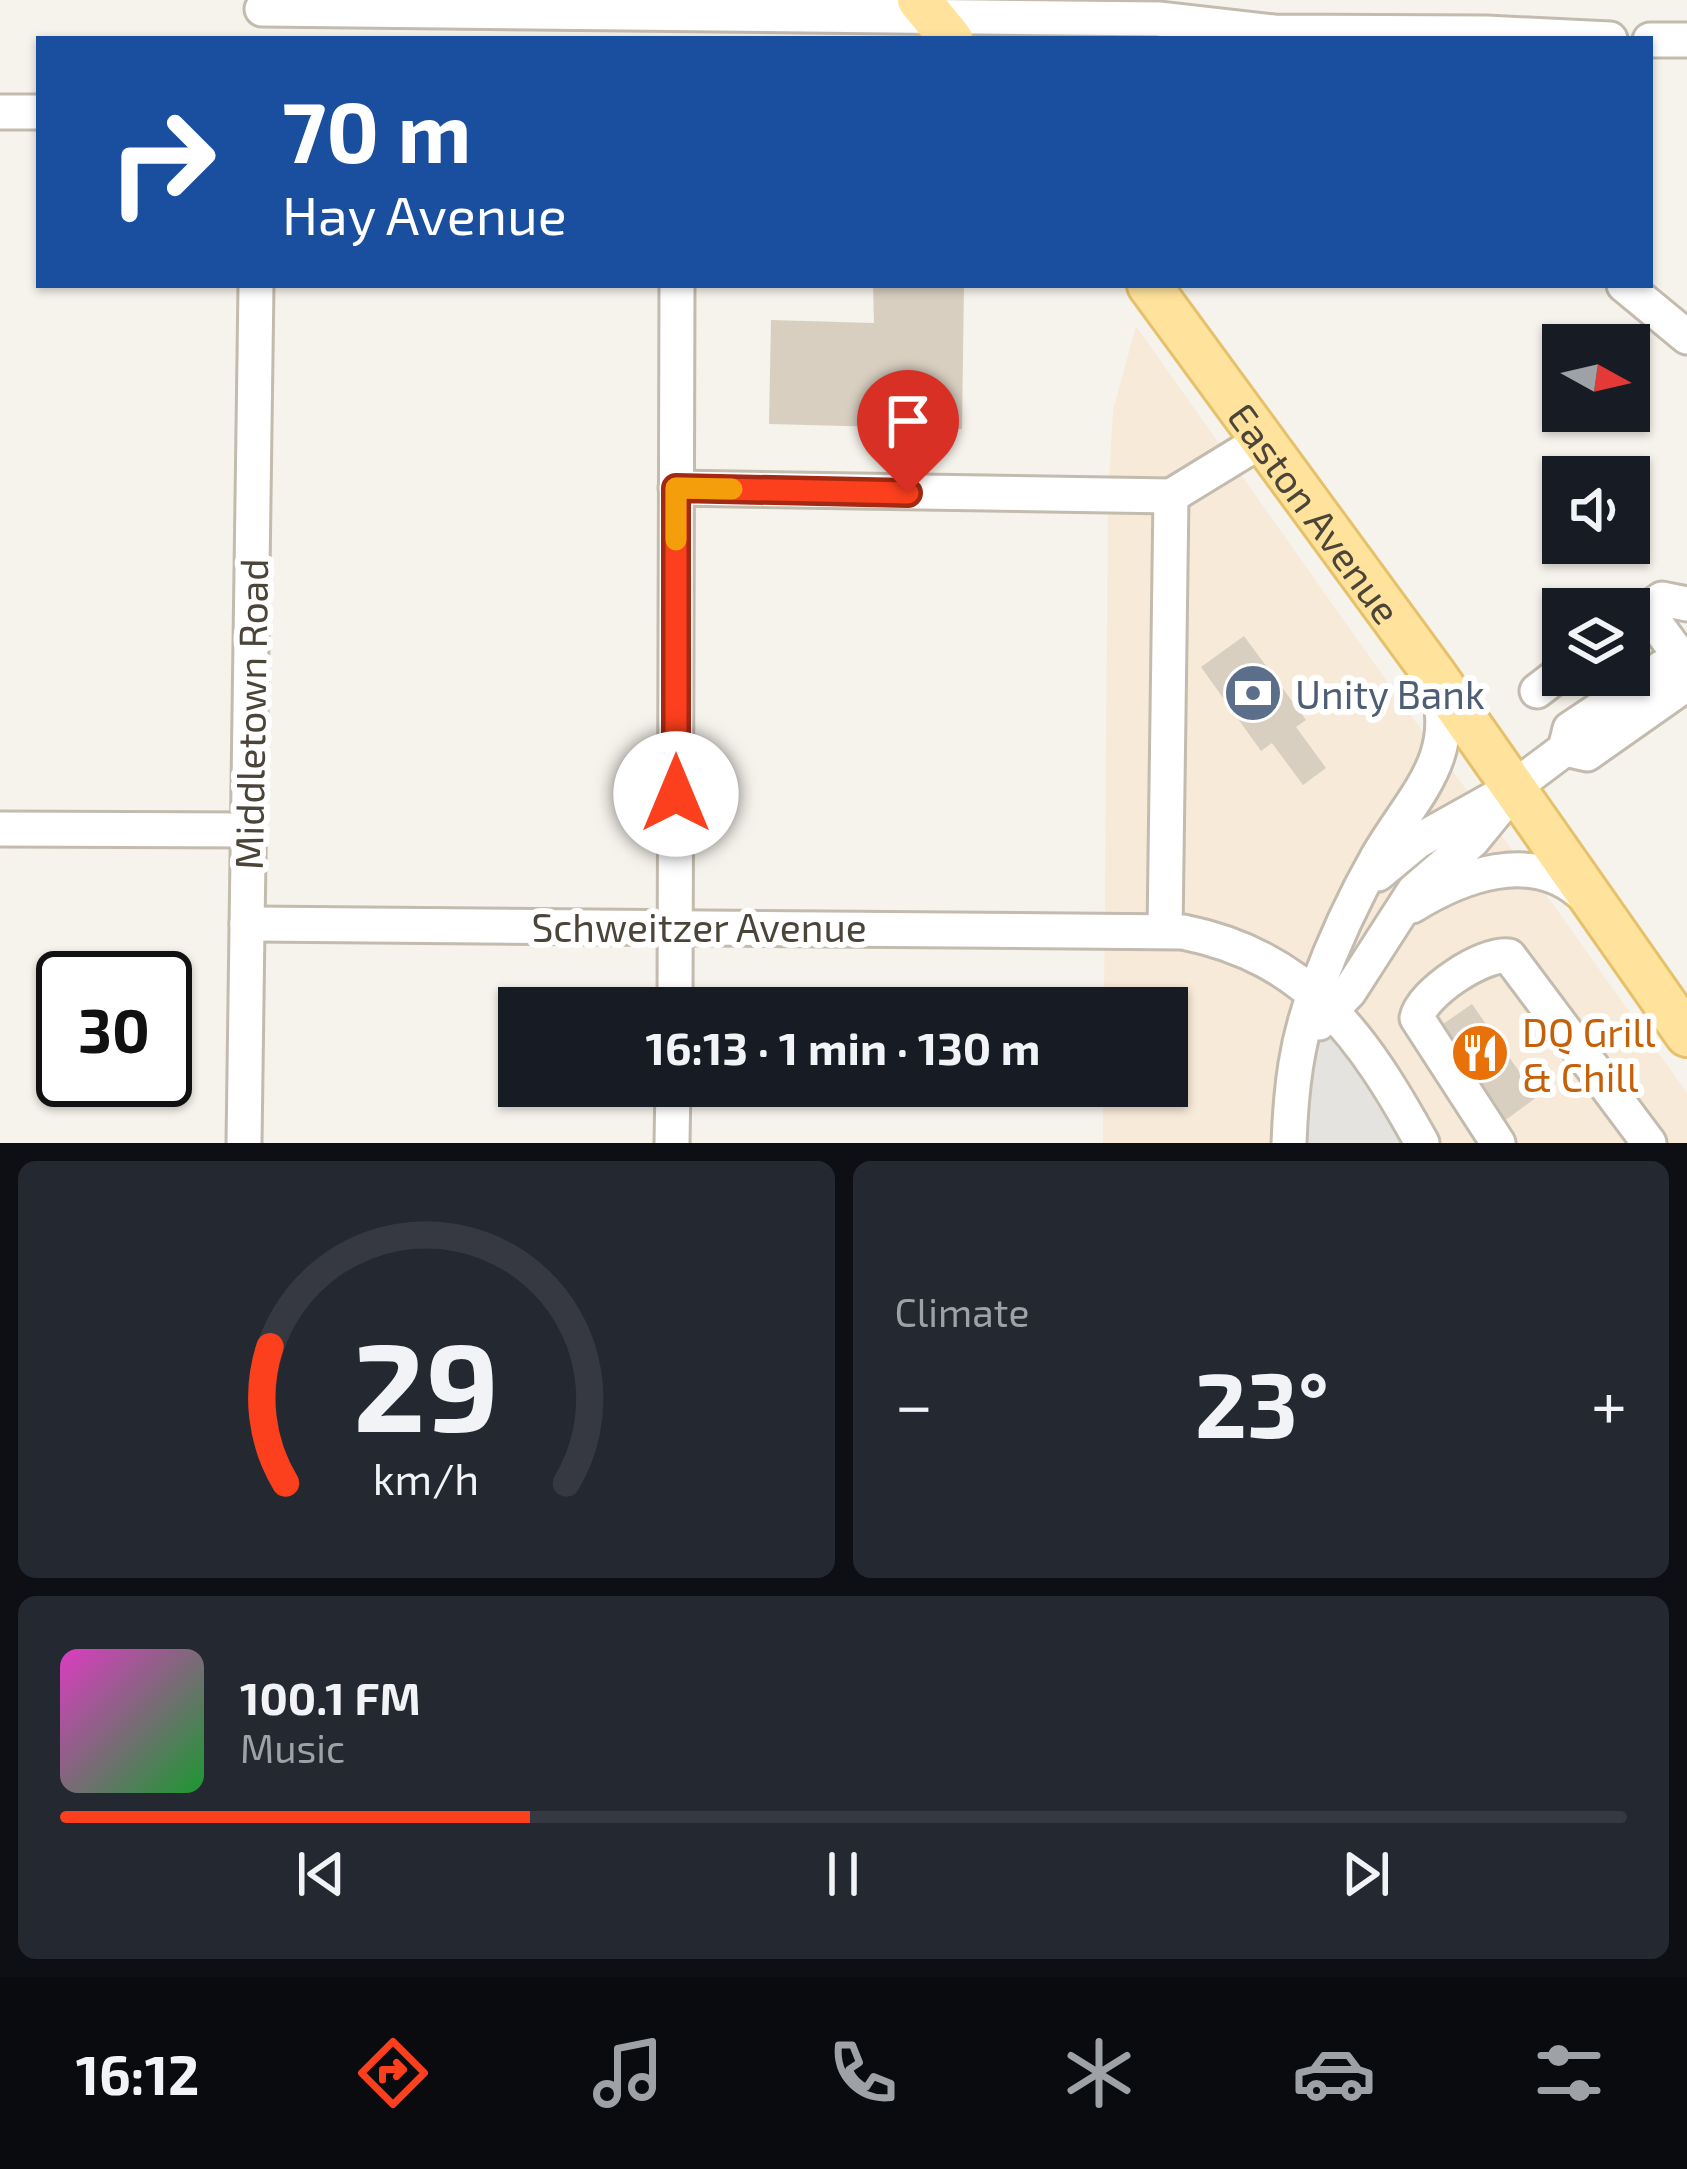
<!DOCTYPE html>
<meta charset="utf-8">
<style>
body{margin:0;font-family:"Exo 2",sans-serif;background:#242831;color:#f1f3f6;height:100vh;display:flex;flex-direction:column;font-size:45px;white-space:nowrap}
*{box-sizing:border-box;margin:0}
p{font-size:39px;color:#9ea1a6}
.icon{flex:none;width:66px;height:66px;fill:none;stroke:currentColor;stroke-width:2;stroke-linecap:round;stroke-linejoin:round}
.map{position:relative;height:1143px;overflow:hidden}
.details{display:flex;flex-direction:column;gap:18px;padding:18px;background:#0d0f14;flex:1}
.details>*{flex:none}
.hud{position:absolute;left:36px;top:36px;width:1617px;height:252px;border-radius:0px;box-shadow:0 3px 9px #0004;background:#1a4fa0;color:#fff;overflow:hidden}
.needle{width:78px;rotate:98deg}
.controls{position:absolute;left:1542px;top:324px;display:grid;gap:24px}
.controls a{display:grid;place-items:center;width:108px;height:108px;border-radius:0px;background:#171b24;box-shadow:0 3px 9px #0004;font-size:60px}
.speed{position:absolute;left:36px;top:951px;display:flex;gap:24px;font-size:60px;font-weight:700;text-align:center}
.speed>*{display:grid;place-content:center;width:156px;height:156px;border-radius:50%;background:#171b24;box-shadow:0 3px 9px #0004;line-height:1}
.speed .limit{border:6px solid #111;border-radius:18px;background:#fff;color:#111}
.pin{position:absolute;display:grid;place-items:center;width:102px;height:102px;color:#fff;margin:-123px -51px;border-radius:50% 50% 50% 0;rotate:-45deg;box-shadow:0 0 12px #0007}
.pin .icon{rotate:45deg}
.me{position:absolute;width:132px;margin:-66px;rotate:0deg;stroke-linejoin:round;filter:drop-shadow(0 0 9px #0008)}
.turn{display:flex;align-items:center;gap:42px;height:252px;padding:0 48px;font-size:54px}
.turn .icon{width:156px;height:156px;stroke-width:2.5}
.turn b{display:block;font-size:84px;line-height:102px}
.big{font-size:90px;font-weight:700;line-height:1.1}
.details .card{flex:1;display:flex;flex-direction:column;justify-content:center;gap:18px;min-width:0;padding:0 42px;border-radius:18px;background:#242831}
.details .dial{align-items:center;gap:0}
.dial svg{height:312px;overflow:visible;fill:none;stroke:#363941;stroke-width:7;stroke-linecap:round;text-anchor:middle}
.dial text{fill:#f1f3f6;stroke:none}
.song{display:flex;align-items:center;gap:36px}
.cover{width:144px;height:144px;border-radius:18px;background:linear-gradient(135deg,hsl(310 70% 55%),hsl(130 70% 35%))}
.played{height:12px;border-radius:6px;background:linear-gradient(90deg,#fc3f1d 30%,#363941 30%)}
.keys{display:flex;justify-content:space-around;direction:ltr}
.heat{display:flex;justify-content:space-between;align-items:center;font-size:66px;direction:ltr}
.details .tiles{flex:1;display:grid;gap:18px;grid-template-columns:1fr 1fr}
.card:last-child{grid-column:span 2}
.trip{position:absolute;left:498px;top:987px;width:690px;height:120px;border-radius:0px;background:#171b24;box-shadow:0 3px 9px #0004;font-weight:700;line-height:120px;text-align:center}
.menu{display:flex;height:192px;justify-content:space-around;align-items:center;background:#090b0e;color:#9ea1a6}
.menu .icon{width:84px;height:84px}
.menu .selected{color:#fc3f1d}
.menu b{font-size:54px;color:#f1f3f6}
.map>svg:first-child{display:block}
.commercial{fill:#f7ead8}
.parking{fill:#e5e3e0}
.building{fill:#d8cfc1}
.lines{fill:none;stroke-linecap:round;stroke-linejoin:round}
.minor-casing{stroke:#c2bbae;stroke-width:39}
.major-casing{stroke:#e6c16a;stroke-width:48}
.minor{stroke:#fff;stroke-width:33}
.major{stroke:#ffe39c;stroke-width:42}
.route-casing{stroke:#a42913;stroke-width:30}
.route{stroke:#fc3f1d;stroke-width:21}
.slow{stroke:#f59e0b;stroke-width:21}
.labels{text-anchor:middle;dominant-baseline:central;stroke-width:12;stroke-linejoin:round;paint-order:stroke}
.street-label{font-size:39px;fill:#4b4439;stroke:#fff}
.service-label{font-size:39px;fill:#4e5e75;stroke:#fff;text-anchor:start}
.food-label{font-size:39px;fill:#c56008;stroke:#fff;text-anchor:start}
</style>
<div class="map">
<svg width="1687" height="1143" viewBox="0 0 1687 1143">
<rect width="100%" height="100%" fill="#f6f3ec"/>
<path class="commercial" d="M1136,326L1415,721L1555,907L1687,1093V1143H1103V1086H1167V1008H1104L1108,495L1113,411Z"/>
<path class="parking" d="M1333,1009L1422,1143H1289L1294,1078Z"/>
<g class="building">
<path d="M873,285H964L962,429L769,424L771,320L874,323Z"/>
<path d="M1244,636L1306,720L1296,727L1326,768L1303,785L1272,743L1261,751L1201,667Z"/>
<path d="M1472,1004L1537,1097L1500,1124L1441,1033L1447,1031L1443,1024Z"/>
</g>
<g class="lines">
<g class="minor-casing">
<g id="minor">
<path d="M262,9L1159,19L1274,32L1486,33L1610,39"/>
<path d="M1650,40H1687"/>
<path d="M0,112H39"/>
<path d="M1624,285L1687,337"/>
<path d="M676,488L1171,496"/>
<path d="M1171,496L1264,439"/>
<path d="M1646,610L1687,666"/>
<path d="M1630,622L1662,599L1687,604"/>
<path d="M1537,691L1563,671"/>
<path d="M1565,749L1587,754L1678,690V672"/>
<path d="M0,829L249,830"/>
<path d="M1378,874L1418,841L1513,788L1565,749L1570,729L1663,667L1678,672L1687,666"/>
<path d="M1412,906C1462,875 1530,850 1580,892"/>
<path d="M247,924L1183,932C1309,957 1364,1038 1422,1143"/>
<path d="M1165,931L1171,496"/>
<path d="M675,1008L677,285"/>
<path d="M1319,1023L1349,992L1414,891L1472,841L1504,802"/>
<path d="M244,1143L256,285"/>
<path d="M672,1143L673,1086"/>
<path d="M1289,1143C1291,1090 1296,1040 1316,990C1333,944 1354,898 1378,856C1413,796 1461,757 1436,682"/>
<path d="M1498,1143L1417,1018C1422,993 1484,952 1509,956L1649,1143"/>
</g>
</g>
<g class="major-casing">
<g id="major">
<path d="M919,0L951,39"/>
<path id="s1" d="M1149,285L1434,674L1687,1035"/>
</g>
</g>
<use href="#minor" class="minor"/>
<use href="#major" class="major"/>
</g>
<g class="lines">
<g class="route-casing">
<path id="route" d="M676,794V488L908,493"/>
</g>
<use href="#route" class="route"/>
<path class="slow" d="M676,540V488L732,489"/>
</g>
<defs>
<g id="bank-disc" transform="scale(3)"><circle r="9.5" fill="#5c6f8a" stroke="#fff"/><path d="M-6-4H6V4H-6ZM0-2.3a2.3 2.3 0 1 0 0 4.6a2.3 2.3 0 1 0 0-4.6Z" fill="#fff"/></g>
<g id="restaurant-disc" transform="scale(3)"><circle r="9.5" fill="#e8710a" stroke="#fff"/><path d="M-5-6h1v4h1v-4h1v4h1v-4h1v5L-1.5 .5V6h-2V.5L-5-1ZM5-6V6H3V1.5H1.5Q1.5-4 5-6Z" fill="#fff"/></g>
</defs>
<g fill-rule="evenodd">
<use href="#bank-disc" x="1253" y="693"/>
<use href="#restaurant-disc" x="1480" y="1053"/>
</g>
<g class="labels">
<g class="street-label">
<text stroke="none"><textPath href="#s1" startOffset="282">Easton Avenue</textPath></text>
<text transform="translate(250 714) rotate(-89)">Middletown Road</text>
<text x="699" y="926">Schweitzer Avenue</text>
</g>
<g class="service-label">
<text x="1295" y="693">Unity Bank</text>
</g>
<g class="food-label">
<text x="1522" y="1031">DQ Grill<tspan x="1522" dy="45">&amp; Chill</tspan></text>
</g>
</g>
</svg>
<div class="controls">
<a><svg class="needle" viewBox="-14 -14 28 28"><path d="M0-13l5 13h-10z" fill="#e53935"/><path d="M0 13l5-13h-10z" fill="#9ea1a6"/></svg></a>
<a><svg class="icon" aria-label="sound" viewBox="0 0 24 24"><path d="M4 9h4l5-4v14l-5-4H4zM17 9q2 3 0 6"/></svg></a>
<a><svg class="icon" aria-label="layers" viewBox="0 0 24 24"><path d="M12 4l9 5-9 5-9-5zM3 14l9 5 9-5"/></svg></a>
</div>
<div class="speed"><div class="limit">30</div></div>
<div class="pin" style="left:908px;top:493px;background:#d93025"><svg class="icon" aria-label="arrive" viewBox="0 0 24 24"><path d="M6 21V4h12l-3 4 3 4H6"/></svg></div>
<svg class="me" style="left:676px;top:794px" viewBox="-20 -20 40 40"><circle r="19" fill="#fff"/><path d="M0-13L10 11 0 6-10 11z" fill="#fc3f1d"/></svg>
<div class="trip">16:13 · 1 min · 130 m</div>
<div class="hud">
<div class="turn"><svg class="icon" aria-label="right" viewBox="0 0 24 24"><path d="M7 20v-9h11M14 6l5 5-5 5"/></svg><div><b>70 m</b>Hay Avenue</div></div>
</div>
</div>
<section class="details">
<div class="tiles">
<div class="card dial"><svg viewBox="0 0 100 80">
<path d="M14 69A42 42 0 1 1 86 69"/>
<path d="M14 69A42 42 0 0 1 10 34" stroke="#fc3f1d"/>
<text x="50" y="56" font-size="32" font-weight="700">29</text>
<text x="50" y="72" font-size="11">km/h</text>
</svg></div>
<div class="card"><p>Climate</p>
<div class="heat"><a>−</a><b class="big">23°</b><a>+</a></div>
</div>
<div class="card">
<div class="song"><i class="cover"></i><div><b>100.1 FM</b><p>Music</p></div></div>
<div class="played"></div>
<div class="keys"><svg class="icon" aria-label="previous" viewBox="0 0 24 24"><path d="M18 5L8 12l10 7zM5 5v14"/></svg><svg class="icon" aria-label="pause" viewBox="0 0 24 24"><path d="M8 5v14M16 5v14"/></svg><svg class="icon" aria-label="next" viewBox="0 0 24 24"><path d="M6 5l10 7-10 7zM19 5v14"/></svg></div>
</div>
</div>
</section>
<nav class="menu">
<b>16:12</b>
<svg class="icon selected" aria-label="directions" viewBox="0 0 24 24"><path d="M12 3l9 9-9 9-9-9zM9 14v-3h6M13 9l2 2-2 2"/></svg>
<svg class="icon" aria-label="music" viewBox="0 0 24 24"><path d="M9 18V5l10-2v13"/><circle cx="6" cy="18" r="3"/><circle cx="16" cy="16" r="3"/></svg>
<svg class="icon" aria-label="phone" viewBox="0 0 24 24"><path d="M5 4h4l2 5-3 2q2 4 5 5l2-3 5 2v4C11 20 4 13 5 4z"/></svg>
<svg class="icon" aria-label="climate" viewBox="0 0 24 24"><path d="M12 3v18M4 7l16 10M4 17L20 7"/></svg>
<svg class="icon" aria-label="car" viewBox="0 0 24 24"><path d="M5 17H2v-5l4-1 3-4h7l3 4 3 1v5h-3M9 17h6M6 11h13"/><circle cx="7" cy="17" r="2"/><circle cx="17" cy="17" r="2"/></svg>
<svg class="icon" aria-label="filters" viewBox="0 0 24 24"><path d="M4 7h16M4 17h16"/><circle cx="9" cy="7" r="2"/><circle cx="15" cy="17" r="2"/></svg>
</nav>
